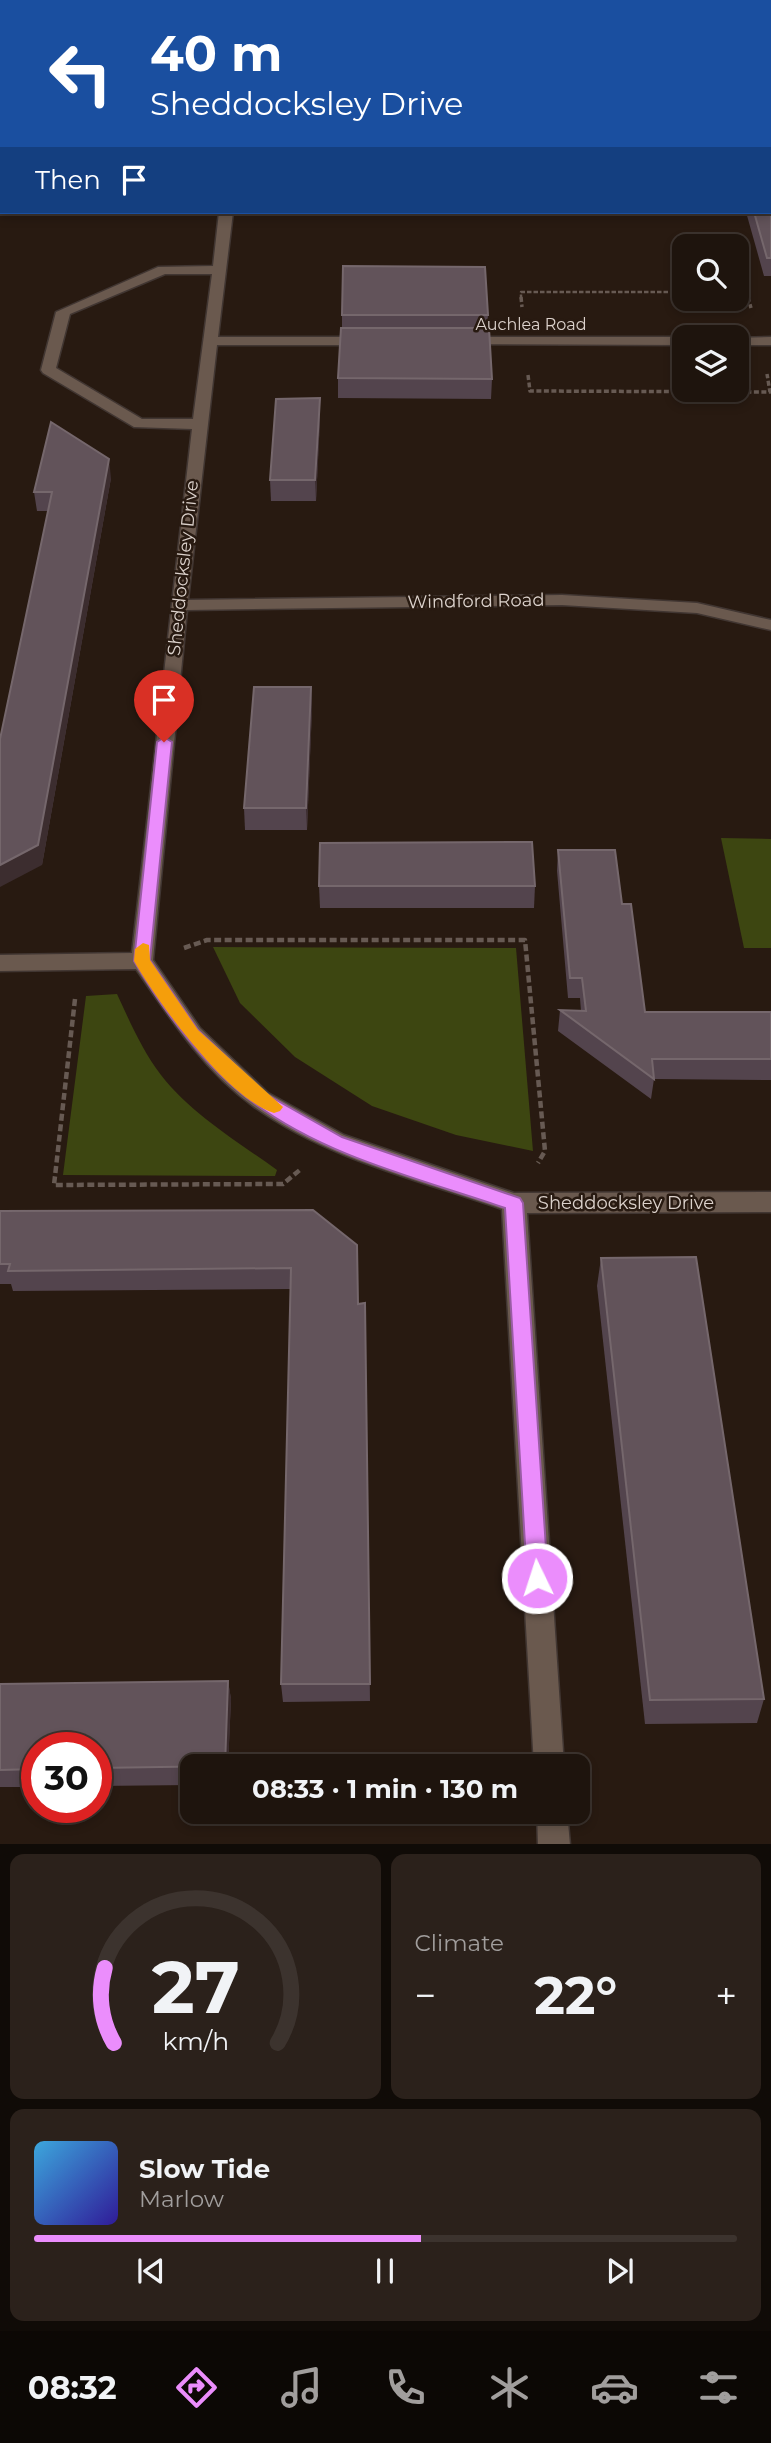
<!DOCTYPE html>
<meta charset="utf-8">
<style>
body{margin:0;font-family:Montserrat,sans-serif;background:#2b211b;color:#f1f3f6;height:100vh;display:flex;flex-direction:column;font-size:26px;white-space:nowrap}
*{box-sizing:border-box;margin:0}
p{font-size:23px;color:#a19e9d}
.icon{flex:none;width:38px;height:38px;fill:none;stroke:currentColor;stroke-width:2;stroke-linecap:round;stroke-linejoin:round}
.map{position:relative;height:1844px;overflow:hidden}
.sheet{display:flex;flex-direction:column;gap:10px;padding:10px;background:#100b07;flex:1}
.sheet>*{flex:none}
.banner{position:absolute;left:0px;top:0px;width:772px;height:214px;box-shadow:0 4px 10px #0003,0 0 0 2px #3c332e;background:#1a4fa0;color:#fff;overflow:hidden}
.controls{position:absolute;left:672px;top:234px;display:grid;gap:14px}
.controls a{display:grid;place-items:center;width:77px;height:77px;border-radius:14px;background:#1e140d;box-shadow:0 4px 10px #0003,0 0 0 2px #3c332e;font-size:35px}
.speed{position:absolute;left:21px;top:1732px;display:flex;gap:14px;font-size:35px;font-weight:700;text-align:center}
.speed>*{display:grid;place-content:center;width:91px;height:91px;border-radius:50%;background:#1e140d;box-shadow:0 4px 10px #0003,0 0 0 2px #3c332e;line-height:1}
.speed .limit{border:10px solid #d22;background:#fff;color:#111}
.pin{position:absolute;display:grid;place-items:center;width:60px;height:60px;color:#fff;margin:-72px -30px;border-radius:50% 50% 50% 0;rotate:-45deg;box-shadow:0 0 7px #0007}
.pin .icon{rotate:45deg}
.me{position:absolute;width:77px;margin:-38px;rotate:356deg;stroke-linejoin:round;filter:drop-shadow(0 0 5px #0008)}
.turn{display:flex;align-items:center;gap:24px;height:147px;padding:0 35px;font-size:32px}
.turn .icon{width:91px;height:91px;stroke-width:2.5}
.turn b{display:block;font-size:49px;line-height:60px}
.then{display:flex;align-items:center;height:66px;padding:0 35px;background:#0003;gap:14px;font-size:26px}
.big{font-size:52px;font-weight:700;line-height:1.1}
.sheet .tile{flex:1;display:flex;flex-direction:column;justify-content:center;gap:10px;min-width:0;padding:0 24px;border-radius:14px;background:#2b211b}
.sheet .dial{align-items:center;gap:0}
.dial svg{height:182px;overflow:visible;fill:none;stroke:#3c332e;stroke-width:7;stroke-linecap:round;text-anchor:middle}
.dial text{fill:#f1f3f6;stroke:none}
.song{display:flex;align-items:center;gap:21px}
.cover{width:84px;height:84px;border-radius:10px;background:linear-gradient(135deg,hsl(200 70% 55%),hsl(250 70% 35%))}
.played{height:7px;border-radius:4px;background:linear-gradient(90deg,#eb8dfc 55%,#3c332e 55%)}
.keys{display:flex;justify-content:space-around;direction:ltr}
.heat{display:flex;justify-content:space-between;align-items:center;font-size:38px;direction:ltr}
.sheet .tiles{flex:1;display:grid;gap:10px;grid-template-columns:1fr 1fr}
.tile:last-child{grid-column:span 2}
.trip{position:absolute;left:180px;top:1754px;width:410px;height:70px;border-radius:14px;background:#1e140d;box-shadow:0 4px 10px #0003,0 0 0 2px #3c332e;font-weight:700;line-height:70px;text-align:center}
.tabs{display:flex;height:112px;justify-content:space-around;align-items:center;background:#0c0805;color:#a19e9d}
.tabs .icon{width:49px;height:49px}
.tabs .selected{color:#eb8dfc}
.tabs b{font-size:32px;color:#f1f3f6}
.map>svg:first-child{display:block}
.green{fill:#3d4611}
.lines{fill:none;stroke-linecap:round;stroke-linejoin:round}
.street-casing{stroke:#413632;stroke-width:3}
.path-far2{stroke:#675a53;stroke-width:2.5;stroke-dasharray:4.5 2;stroke-linecap:butt}
.path-far1{stroke:#675a53;stroke-width:3.5;stroke-dasharray:5 2.5;stroke-linecap:butt}
.path{stroke:#675a53;stroke-width:4.5;stroke-dasharray:7 3.5;stroke-linecap:butt}
.street{fill:#6a594e;fill-rule:evenodd}
.wall{fill:#53444d}
.shaded-wall{fill:#3c2d2f}
.building{fill:#62535a;stroke:#75676c;stroke-width:2}
.route{fill:#eb8dfc;stroke:#995ca4;stroke-width:2}
.slow{fill:#f59e0b}
.labels{text-anchor:middle;dominant-baseline:central;stroke-width:5;stroke-linejoin:round;paint-order:stroke}
.far-street-label{font-size:16px;fill:#dcd2cc;stroke:#281a11}
.street-label{font-size:18px;fill:#dcd2cc;stroke:#281a11}
</style>
<div class="map">
<svg width="771" height="1845" viewBox="0 0 771 1845">
<rect width="100%" height="100%" fill="#281a11"/>
<g class="green">
<path d="M721,838L771,839V948H744Z"/>
<path d="M213,947L516,948L533,1151L456,1135L372,1106L295,1057L240,1003Z"/>
<path d="M117,994C130,1022 142,1050 161,1075C191,1114 237,1141 277,1170L275,1176L63,1175L86,996Z"/>
</g>
<g class="lines">
<g class="street-casing">
<g id="street">
<path d="M245,0H255L244,2Z"/>
<rect x="770" y="5" width="1" height="8"/>
<rect x="770" y="118" width="1" height="8"/>
<path d="M219,212H233L218,337H367L374,341L367,345H217L188,600L562,595L697,603L771,620V630L697,613L562,605L187,610L153,960L200,1028L268,1093L344,1135L514,1193L771,1192V1212L527,1213L564,1766H534L502,1209C419,1180 325,1158 253,1106C204,1071 169,1017 136,969L0,971V955L132,953L192,429L134,427L43,373L41,370L56,312L158,267L213,266ZM165,274H212L193,419H142L56,368L70,314Z"/>
<path d="M462,337H684L689,338H684V345L457,344V338Z"/>
<path d="M771,337V345H737V338H732Z"/>
<path d="M537,1811H567L570,1845H538Z"/>
</g>
</g>
<g class="path-far2">
<path d="M737,291H746L748,299"/>
<path d="M521,299V292H684"/>
</g>
<g class="path-far1">
<path d="M521,297L522,307"/>
<path d="M748,297L751,308"/>
<path d="M528,375L530,391L770,392L767,374"/>
</g>
<g class="path">
<path d="M184,948L207,940H525L545,1151L538,1163"/>
<path d="M75,999L54,1185L283,1184L301,1169"/>
</g>
<use href="#street" class="street"/>
</g>
<g class="wall">
<rect x="36" y="0" width="156" height="2"/>
<rect x="770" y="31" width="1" height="34"/>
<path d="M771,193V276H764L746,212H770Z"/>
<path d="M342,315H488L487,328L492,379L491,399L338,398V378L342,328Z"/>
<path d="M320,419L316,501H271L270,480Z"/>
<path d="M111,478L42,865L48,511H37L34,492Z"/>
<path d="M311,687L312,709L307,830H245L244,808Z"/>
<path d="M558,850L622,904L645,1012H771V1080L654,1079L651,1099L558,1031L560,1010L581,1011L580,998H568L557,871Z"/>
<path d="M319,886H535L534,908H320Z"/>
<path d="M313,1210L358,1304L365,1303L370,1701L283,1702L281,1684L291,1289L13,1291L11,1284H0V1211Z"/>
<path d="M601,1258L764,1699L757,1723L645,1724L597,1286Z"/>
<path d="M228,1681L231,1699L228,1766H192V1785L96,1786V1748H37V1787H0V1684Z"/>
</g>
<g class="shaded-wall">
<path d="M320,398V419L316,501L315,480Z"/>
<path d="M109,459L111,478L42,865L0,887V865Z"/>
<path d="M311,687L312,709L307,830L306,808Z"/>
<path d="M228,1681L231,1699L228,1766H225Z"/>
</g>
<g class="building">
<path d="M302,0H675L680,2H302Z"/>
<rect x="770" y="31" width="1" height="17"/>
<path d="M770,193H771V258H767L754,212H770Z"/>
<path d="M343,266L485,267L488,315H342Z"/>
<path d="M341,328H489L492,379L338,378Z"/>
<path d="M320,398L315,480H270L276,399Z"/>
<path d="M51,422L109,459L38,845L0,865V739L52,492H34Z"/>
<path d="M254,687H311L306,808H244Z"/>
<path d="M532,842L535,886H319L320,843Z"/>
<path d="M558,850H615L622,904H631L645,1012H771V1059H652L654,1079L560,1010L586,1011L582,978H570Z"/>
<path d="M313,1210L357,1245L358,1304L365,1303L370,1684H281L291,1268L8,1271L10,1264H0V1211Z"/>
<path d="M696,1257L764,1699L650,1700L601,1258Z"/>
<path d="M228,1681L225,1766L96,1768V1748H37V1769L0,1770V1684Z"/>
</g>
<path class="route" d="M164,737L172,742L150,960L198,1030L266,1094L342,1137L520,1198L523,1203L548,1578L545,1585L537,1588L530,1585L527,1578L505,1208C421,1179 326,1157 254,1103C206,1068 164,1012 134,961L157,742Z"/>
<path class="slow" d="M143,943L149,945L150,960L198,1030L283,1107L280,1111L274,1113C228,1099 158,1003 134,961L135,949Z"/>
<g class="labels">
<g class="far-street-label">
<text x="531" y="324">Auchlea Road</text>
</g>
<g class="street-label">
<text transform="translate(183 568) rotate(-84)">Sheddocksley Drive</text>
<text transform="translate(476 601) rotate(-1)">Windford Road</text>
<text x="626" y="1203">Sheddocksley Drive</text>
</g>
</g>
</svg>
<div class="controls">
<a><svg class="icon" aria-label="search" viewBox="0 0 24 24"><circle cx="10" cy="10" r="6"/><path d="M15 15l6 6"/></svg></a>
<a><svg class="icon" aria-label="layers" viewBox="0 0 24 24"><path d="M12 4l9 5-9 5-9-5zM3 14l9 5 9-5"/></svg></a>
</div>
<div class="speed"><div class="limit">30</div></div>
<div class="pin" style="left:164px;top:742px;background:#d93025"><svg class="icon" aria-label="arrive" viewBox="0 0 24 24"><path d="M6 21V4h12l-3 4 3 4H6"/></svg></div>
<svg class="me" style="left:537px;top:1578px" viewBox="-20 -20 40 40"><circle r="17" fill="#eb8dfc" stroke="#fff" stroke-width="3"/><path d="M0-11L8 9 0 5-8 9z" fill="#fff"/></svg>
<div class="trip">08:33 · 1 min · 130 m</div>
<div class="banner">
<div class="turn"><svg class="icon" aria-label="left" viewBox="0 0 24 24"><path d="M17 20v-9H6M10 6l-5 5 5 5"/></svg><div><b>40 m</b>Sheddocksley Drive</div></div>
<div class="then">Then<svg class="icon" aria-label="arrive" viewBox="0 0 24 24"><path d="M6 21V4h12l-3 4 3 4H6"/></svg></div>
</div>
</div>
<section class="sheet">
<div class="tiles">
<div class="tile dial"><svg viewBox="0 0 100 80">
<path d="M14 69A42 42 0 1 1 86 69"/>
<path d="M14 69A42 42 0 0 1 10 36" stroke="#eb8dfc"/>
<text x="50" y="56" font-size="32" font-weight="700">27</text>
<text x="50" y="72" font-size="11">km/h</text>
</svg></div>
<div class="tile"><p>Climate</p>
<div class="heat"><a>−</a><b class="big">22°</b><a>+</a></div>
</div>
<div class="tile">
<div class="song"><i class="cover"></i><div><b>Slow Tide</b><p>Marlow</p></div></div>
<div class="played"></div>
<div class="keys"><svg class="icon" aria-label="previous" viewBox="0 0 24 24"><path d="M18 5L8 12l10 7zM5 5v14"/></svg><svg class="icon" aria-label="pause" viewBox="0 0 24 24"><path d="M8 5v14M16 5v14"/></svg><svg class="icon" aria-label="next" viewBox="0 0 24 24"><path d="M6 5l10 7-10 7zM19 5v14"/></svg></div>
</div>
</div>
</section>
<nav class="tabs">
<b>08:32</b>
<svg class="icon selected" aria-label="directions" viewBox="0 0 24 24"><path d="M12 3l9 9-9 9-9-9zM9 14v-3h6M13 9l2 2-2 2"/></svg>
<svg class="icon" aria-label="music" viewBox="0 0 24 24"><path d="M9 18V5l10-2v13"/><circle cx="6" cy="18" r="3"/><circle cx="16" cy="16" r="3"/></svg>
<svg class="icon" aria-label="phone" viewBox="0 0 24 24"><path d="M5 4h4l2 5-3 2q2 4 5 5l2-3 5 2v4C11 20 4 13 5 4z"/></svg>
<svg class="icon" aria-label="climate" viewBox="0 0 24 24"><path d="M12 3v18M4 7l16 10M4 17L20 7"/></svg>
<svg class="icon" aria-label="car" viewBox="0 0 24 24"><path d="M5 17H2v-5l4-1 3-4h7l3 4 3 1v5h-3M9 17h6M6 11h13"/><circle cx="7" cy="17" r="2"/><circle cx="17" cy="17" r="2"/></svg>
<svg class="icon" aria-label="filters" viewBox="0 0 24 24"><path d="M4 7h16M4 17h16"/><circle cx="9" cy="7" r="2"/><circle cx="15" cy="17" r="2"/></svg>
</nav>
